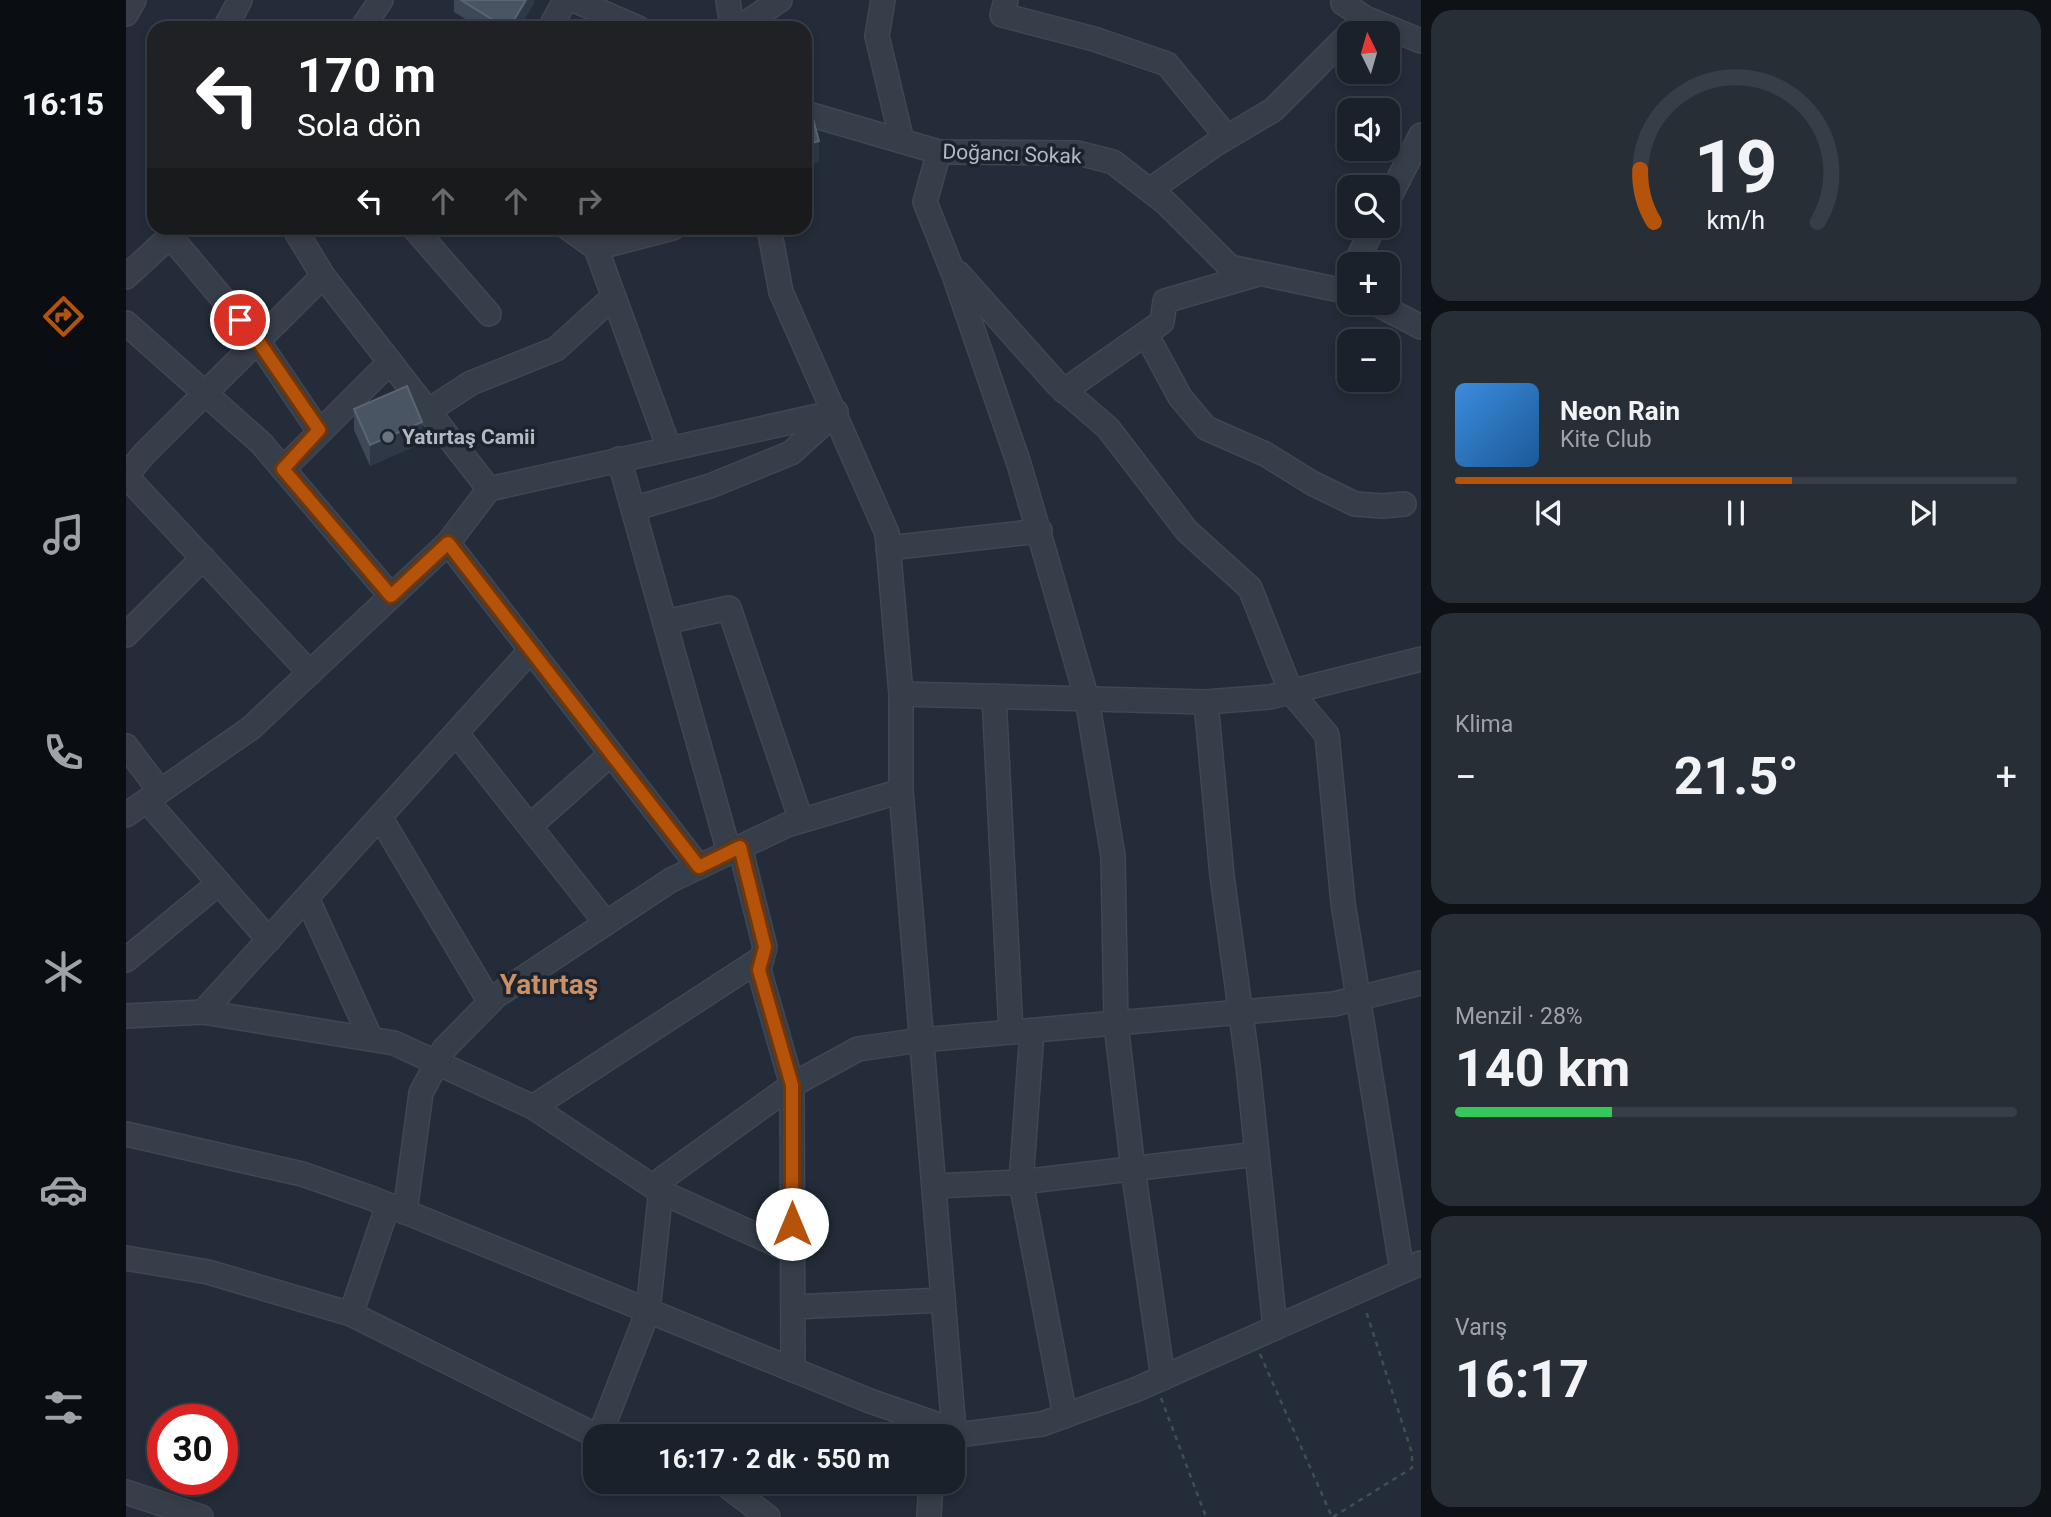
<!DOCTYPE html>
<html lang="tr">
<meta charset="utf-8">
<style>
body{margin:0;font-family:Roboto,sans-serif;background:#272e36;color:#f1f3f6;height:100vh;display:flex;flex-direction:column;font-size:26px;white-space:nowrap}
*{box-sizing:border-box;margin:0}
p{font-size:23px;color:#9fa3a8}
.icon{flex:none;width:38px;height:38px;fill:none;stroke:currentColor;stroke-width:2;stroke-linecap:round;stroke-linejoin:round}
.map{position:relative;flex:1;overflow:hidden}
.sheet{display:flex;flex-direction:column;gap:10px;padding:10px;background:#0e1217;width:630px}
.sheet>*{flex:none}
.banner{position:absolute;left:21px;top:21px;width:665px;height:214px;border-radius:21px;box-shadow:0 4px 10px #0003,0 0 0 2px #383e47;background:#202124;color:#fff;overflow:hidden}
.needle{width:46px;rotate:355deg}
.fabs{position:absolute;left:1211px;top:21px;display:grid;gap:14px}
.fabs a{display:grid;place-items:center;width:63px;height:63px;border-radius:14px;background:#1a212a;box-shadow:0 4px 10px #0003,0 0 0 2px #383e47;font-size:35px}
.speed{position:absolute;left:21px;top:1404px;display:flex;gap:14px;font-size:35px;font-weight:700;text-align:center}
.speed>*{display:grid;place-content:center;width:91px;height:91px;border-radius:50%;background:#1a212a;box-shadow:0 4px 10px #0003,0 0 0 2px #383e47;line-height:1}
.speed .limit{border:10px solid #d22;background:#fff;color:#111}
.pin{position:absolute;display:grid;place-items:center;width:60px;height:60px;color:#fff;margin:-30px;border:4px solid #fff;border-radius:50%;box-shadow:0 2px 7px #0007}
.me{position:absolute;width:77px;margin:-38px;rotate:0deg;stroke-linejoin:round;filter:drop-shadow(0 0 5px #0008)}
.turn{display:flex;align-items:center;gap:24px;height:147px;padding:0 35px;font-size:32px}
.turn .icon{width:91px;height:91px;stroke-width:2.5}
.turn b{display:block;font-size:49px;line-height:60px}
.lanes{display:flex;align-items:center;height:66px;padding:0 35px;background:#0003;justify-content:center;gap:35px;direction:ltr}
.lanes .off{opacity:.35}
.big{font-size:52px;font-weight:700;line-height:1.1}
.sheet .tile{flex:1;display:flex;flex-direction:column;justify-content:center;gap:10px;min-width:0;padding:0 24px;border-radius:21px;background:#272e36}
.sheet .dial{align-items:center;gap:0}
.dial svg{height:182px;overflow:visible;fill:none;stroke:#383e47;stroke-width:7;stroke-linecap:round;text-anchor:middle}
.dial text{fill:#f1f3f6;stroke:none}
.song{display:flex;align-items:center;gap:21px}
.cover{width:84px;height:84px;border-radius:10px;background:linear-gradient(135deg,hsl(210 70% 55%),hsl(210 70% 35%))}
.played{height:7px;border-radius:4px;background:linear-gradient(90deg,#b45309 60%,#383e47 60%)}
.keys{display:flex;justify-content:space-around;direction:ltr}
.heat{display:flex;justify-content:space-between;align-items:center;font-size:38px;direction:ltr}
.charge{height:10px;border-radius:5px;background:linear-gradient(90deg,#34c759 28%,#383e47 0)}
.trip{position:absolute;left:457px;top:1424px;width:382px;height:70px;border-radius:21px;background:#1a212a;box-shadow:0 4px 10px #0003,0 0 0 2px #383e47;font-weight:700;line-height:70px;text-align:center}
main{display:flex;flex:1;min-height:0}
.tabs{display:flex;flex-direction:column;width:126px;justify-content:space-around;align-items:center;background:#0a0d11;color:#9fa3a8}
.tabs .icon{width:49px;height:49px}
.tabs .active{color:#b45309}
.tabs b{font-size:32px;color:#f1f3f6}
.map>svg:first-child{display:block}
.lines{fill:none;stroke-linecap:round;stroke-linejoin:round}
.minor-casing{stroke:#404752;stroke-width:26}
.path{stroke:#3d5051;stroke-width:2.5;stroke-dasharray:5 5;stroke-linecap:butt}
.minor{stroke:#363e49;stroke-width:23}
.wall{fill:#3e4857}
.shaded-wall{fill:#2e3846}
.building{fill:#4a5563;stroke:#5a6472;stroke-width:2}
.route-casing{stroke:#753606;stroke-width:18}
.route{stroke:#b45309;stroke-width:12}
.worship-dot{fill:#6b7280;stroke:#1c232d;stroke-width:2.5}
.labels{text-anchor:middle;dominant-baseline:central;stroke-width:7;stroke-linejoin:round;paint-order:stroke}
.street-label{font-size:21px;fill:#b1b9c5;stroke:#1c232d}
.poi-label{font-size:21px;font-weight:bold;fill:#b1b9c5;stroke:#1c232d;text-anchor:start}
.district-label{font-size:28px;font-weight:bold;fill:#cc9065;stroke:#1c232d}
</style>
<main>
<nav class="tabs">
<b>16:15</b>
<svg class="icon active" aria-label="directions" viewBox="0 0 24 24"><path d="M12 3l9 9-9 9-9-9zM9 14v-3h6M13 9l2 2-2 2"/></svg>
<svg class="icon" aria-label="music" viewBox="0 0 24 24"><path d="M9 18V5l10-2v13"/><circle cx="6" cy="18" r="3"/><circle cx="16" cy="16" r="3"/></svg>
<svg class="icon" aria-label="phone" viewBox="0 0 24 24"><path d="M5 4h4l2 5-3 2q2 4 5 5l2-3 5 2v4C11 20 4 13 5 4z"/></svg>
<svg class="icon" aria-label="climate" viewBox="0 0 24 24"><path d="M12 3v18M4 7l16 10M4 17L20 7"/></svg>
<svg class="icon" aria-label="car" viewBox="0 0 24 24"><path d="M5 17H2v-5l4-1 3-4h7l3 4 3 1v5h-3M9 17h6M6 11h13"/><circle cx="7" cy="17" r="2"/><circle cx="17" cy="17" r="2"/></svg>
<svg class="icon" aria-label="filters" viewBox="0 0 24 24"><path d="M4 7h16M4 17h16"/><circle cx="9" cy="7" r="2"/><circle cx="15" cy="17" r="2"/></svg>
</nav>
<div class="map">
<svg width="1295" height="1517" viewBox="0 0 1295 1517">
<rect width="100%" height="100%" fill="#232c38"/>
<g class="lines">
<g class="minor-casing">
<g id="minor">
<path d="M448,0L512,28"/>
<path d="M602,0L606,28"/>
<path d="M757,0L751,36L776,141"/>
<path d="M880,0L876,15L968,39L1041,64L1101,137"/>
<path d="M1217,3L1239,18L1295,41"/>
<path d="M0,14L8,0"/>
<path d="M99,28L114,0"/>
<path d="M236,28L255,0"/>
<path d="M424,28L439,0"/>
<path d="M613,28L654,0"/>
<path d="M679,113L813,152L952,153L987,162L1040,203L1104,267L1223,292"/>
<path d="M813,152L799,202L828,275L893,464L961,699L987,856L990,1024L1007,1169L1037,1378"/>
<path d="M1024,190L1088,145L1147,110L1223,34"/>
<path d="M1262,200L1295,135"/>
<path d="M168,228L197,276L363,489"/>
<path d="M288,228L363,314"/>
<path d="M442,228L470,248L547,228"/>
<path d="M643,228L655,292L761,533L775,694V791L828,1431"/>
<path d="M44,236L132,341L193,431"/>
<path d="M470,248L543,448"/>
<path d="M1229,264L1248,226"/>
<path d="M832,273L932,385L982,428L1061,531L1124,588L1165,692L1201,735L1217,903L1276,1271"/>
<path d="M0,277L53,228"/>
<path d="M1249,303L1295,327"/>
<path d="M0,323L135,443L265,596"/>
<path d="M1020,334L1054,397L1080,428L1139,454L1186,483L1229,504L1256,506L1278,504"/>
<path d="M938,391L1036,322L1039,301L1129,275"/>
<path d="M302,411L345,383L430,349L487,297"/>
<path d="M493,459L603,852"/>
<path d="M157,469L264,362"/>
<path d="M0,476L18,454L197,276"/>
<path d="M0,476L184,673"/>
<path d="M507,509L584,486L665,453L708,414"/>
<path d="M322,543L573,867"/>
<path d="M762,548L914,531"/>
<path d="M539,622L603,608L675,820"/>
<path d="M0,635L77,558"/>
<path d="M775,694L1080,702L1144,697L1295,659"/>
<path d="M868,696L885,1032"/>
<path d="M1080,702L1096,876L1122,1066L1149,1328"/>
<path d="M330,733L480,923"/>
<path d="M0,746L34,791"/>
<path d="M21,801L143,940"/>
<path d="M0,815L125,728L322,543L363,489L710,412"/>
<path d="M254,817L364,1002"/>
<path d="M404,826L485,754"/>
<path d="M614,847L639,947L633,970L666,1085L667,1370"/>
<path d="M181,898L245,1039"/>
<path d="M0,960L93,883"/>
<path d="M77,1012L405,650"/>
<path d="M0,1016L77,1012L268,1043L407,1107L535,1192L667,1252"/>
<path d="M906,1031L895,1182L939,1416"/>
<path d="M407,1107L636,958"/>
<path d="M0,1134L176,1174L245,1198L744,1401L839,1434L916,1424L1009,1390L1295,1263"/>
<path d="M808,1186L895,1182L1131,1154"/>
<path d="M262,1205L225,1314L473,1437"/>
<path d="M279,1212L295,1093L318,1049L370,996L545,880L661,825L775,791"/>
<path d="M0,1258L82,1272L225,1314"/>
<path d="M667,1307L817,1300"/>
<path d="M473,1437L522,1311L536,1179L666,1085L732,1049L795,1040L1208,1004L1295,983"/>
<path d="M596,1482L642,1517"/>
<path d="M0,1492L75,1517"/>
<path d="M803,1517L805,1482"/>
</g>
</g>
<g class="path">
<path d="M1134,1354L1206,1517"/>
<path d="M1035,1398L1080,1517"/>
<path d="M1207,1517L1286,1468V1453L1239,1308"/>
</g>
<use href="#minor" class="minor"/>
</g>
<g class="wall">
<path d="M328,0H408V3L393,28H354L328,12Z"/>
<path d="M228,409L296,443L244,466L228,430Z"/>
</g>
<g class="shaded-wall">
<path d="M400,0H408V3L393,28H383Z"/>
<path d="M693,141V162L679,166V145Z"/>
<path d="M296,422V443L244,466V445Z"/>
</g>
<g class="building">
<path d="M335,0H400L383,28H380Z"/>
<path d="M682,100L693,141L679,145V101Z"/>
<path d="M281,386L296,422L244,445L228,409Z"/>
</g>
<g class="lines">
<g class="route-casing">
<path id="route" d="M114,320L132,341L193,430L157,469L265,596L322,543L573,867L614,847L639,947L633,970L666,1085V1224"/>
</g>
<use href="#route" class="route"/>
</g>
<circle class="worship-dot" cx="262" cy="437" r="7"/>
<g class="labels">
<g class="street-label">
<text transform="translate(886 154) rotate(2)">Doğancı Sokak</text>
</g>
<g class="poi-label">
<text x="276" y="437">Yatırtaş Camii</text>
</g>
<g class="district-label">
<text x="423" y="984">Yatırtaş</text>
</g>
</g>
</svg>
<div class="fabs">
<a><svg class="needle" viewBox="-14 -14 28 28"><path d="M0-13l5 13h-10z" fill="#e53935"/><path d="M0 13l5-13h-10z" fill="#9fa3a8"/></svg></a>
<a><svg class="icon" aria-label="sound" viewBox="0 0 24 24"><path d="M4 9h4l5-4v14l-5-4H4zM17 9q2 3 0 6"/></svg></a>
<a><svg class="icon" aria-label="search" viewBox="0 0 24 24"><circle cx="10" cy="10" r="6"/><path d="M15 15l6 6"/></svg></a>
<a>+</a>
<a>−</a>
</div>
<div class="speed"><div class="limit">30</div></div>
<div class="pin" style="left:114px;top:320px;background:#d93025"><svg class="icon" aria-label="arrive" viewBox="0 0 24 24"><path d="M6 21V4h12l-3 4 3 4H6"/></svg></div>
<svg class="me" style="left:666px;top:1224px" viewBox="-20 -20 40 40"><circle r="19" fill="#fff"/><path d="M0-13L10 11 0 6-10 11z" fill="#b45309"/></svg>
<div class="trip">16:17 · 2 dk · 550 m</div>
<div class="banner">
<div class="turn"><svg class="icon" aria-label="left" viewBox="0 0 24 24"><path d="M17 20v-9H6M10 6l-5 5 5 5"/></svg><div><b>170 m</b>Sola dön</div></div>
<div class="lanes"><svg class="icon" aria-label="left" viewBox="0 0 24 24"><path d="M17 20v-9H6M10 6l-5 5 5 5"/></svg><svg class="icon off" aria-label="ahead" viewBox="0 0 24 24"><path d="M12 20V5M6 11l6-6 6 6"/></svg><svg class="icon off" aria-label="ahead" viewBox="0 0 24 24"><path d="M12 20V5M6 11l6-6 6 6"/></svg><svg class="icon off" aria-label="right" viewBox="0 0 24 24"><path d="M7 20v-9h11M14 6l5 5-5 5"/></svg></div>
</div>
</div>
<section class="sheet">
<div class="tile dial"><svg viewBox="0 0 100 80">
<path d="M14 69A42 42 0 1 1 86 69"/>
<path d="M14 69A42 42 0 0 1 8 46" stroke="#b45309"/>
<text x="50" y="56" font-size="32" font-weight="700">19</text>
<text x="50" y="72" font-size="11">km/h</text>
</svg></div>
<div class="tile">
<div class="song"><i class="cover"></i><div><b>Neon Rain</b><p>Kite Club</p></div></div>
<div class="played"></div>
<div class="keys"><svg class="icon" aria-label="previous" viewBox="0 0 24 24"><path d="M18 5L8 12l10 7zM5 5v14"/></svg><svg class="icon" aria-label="pause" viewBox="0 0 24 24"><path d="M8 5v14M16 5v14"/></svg><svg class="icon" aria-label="next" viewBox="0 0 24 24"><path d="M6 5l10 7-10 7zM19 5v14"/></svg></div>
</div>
<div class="tile"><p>Klima</p>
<div class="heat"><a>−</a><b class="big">21.5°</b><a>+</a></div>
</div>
<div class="tile"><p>Menzil · 28%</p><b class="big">140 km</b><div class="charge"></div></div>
<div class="tile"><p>Varış</p><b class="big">16:17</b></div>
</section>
</main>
